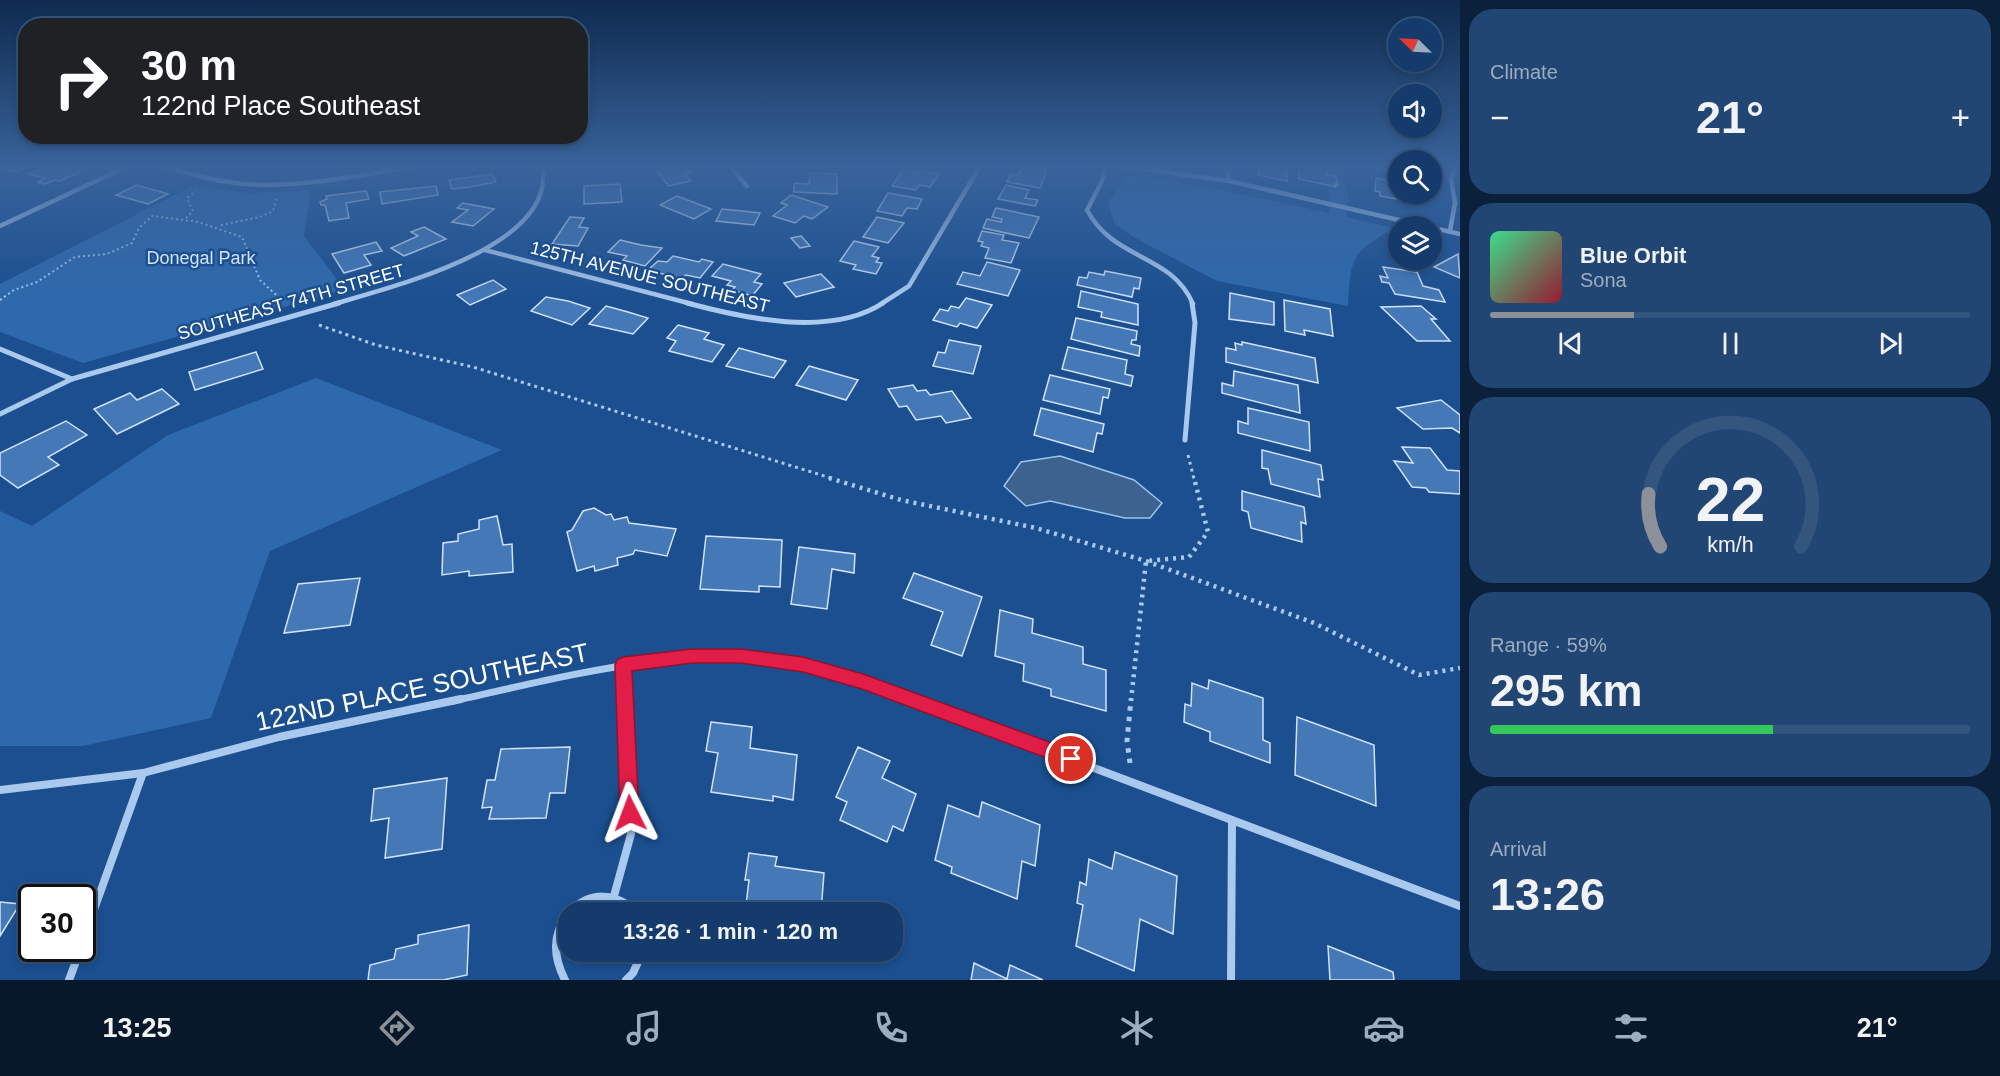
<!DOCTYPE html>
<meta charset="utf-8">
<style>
body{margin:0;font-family:Arial,sans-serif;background:#214673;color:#f1f3f6;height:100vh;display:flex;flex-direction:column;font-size:22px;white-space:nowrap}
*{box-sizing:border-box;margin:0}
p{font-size:20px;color:#9dadc1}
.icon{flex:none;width:33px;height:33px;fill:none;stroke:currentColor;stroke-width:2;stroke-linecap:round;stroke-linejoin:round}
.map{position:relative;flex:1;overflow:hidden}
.panel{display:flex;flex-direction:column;gap:9px;padding:9px;background:#0b203b;width:540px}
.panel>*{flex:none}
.hud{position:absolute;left:18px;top:18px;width:570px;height:126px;border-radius:24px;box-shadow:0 3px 9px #0003,0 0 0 2px #33557e;background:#202124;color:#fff;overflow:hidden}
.needle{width:39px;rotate:294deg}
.controls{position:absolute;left:1388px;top:18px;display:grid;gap:12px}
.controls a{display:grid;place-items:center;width:54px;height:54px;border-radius:50%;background:#143b6b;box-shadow:0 3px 9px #0003,0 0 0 2px #33557e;font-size:30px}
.speed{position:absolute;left:18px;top:884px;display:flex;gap:12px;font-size:30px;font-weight:700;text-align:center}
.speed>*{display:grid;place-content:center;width:78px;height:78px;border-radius:50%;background:#143b6b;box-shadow:0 3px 9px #0003,0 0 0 2px #33557e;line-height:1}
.speed .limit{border:3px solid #111;border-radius:9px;background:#fff;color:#111}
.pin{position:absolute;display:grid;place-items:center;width:51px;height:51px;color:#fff;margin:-26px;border:3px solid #fff;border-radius:50%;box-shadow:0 2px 6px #0007}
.me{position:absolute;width:66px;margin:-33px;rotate:357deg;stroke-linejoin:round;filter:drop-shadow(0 0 4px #0008)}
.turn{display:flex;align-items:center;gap:21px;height:126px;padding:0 24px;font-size:27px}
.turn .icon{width:78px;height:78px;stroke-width:2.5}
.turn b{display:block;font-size:42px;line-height:51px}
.big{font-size:45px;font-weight:700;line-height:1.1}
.panel .card{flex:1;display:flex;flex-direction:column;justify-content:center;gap:9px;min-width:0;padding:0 21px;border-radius:24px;background:#214673}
.panel .dial{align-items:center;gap:0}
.dial svg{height:156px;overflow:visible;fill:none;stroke:#33557e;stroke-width:7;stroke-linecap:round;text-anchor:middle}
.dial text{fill:#f1f3f6;stroke:none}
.song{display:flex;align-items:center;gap:18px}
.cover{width:72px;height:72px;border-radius:9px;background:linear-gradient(135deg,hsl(150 70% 55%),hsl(350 70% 35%))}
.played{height:6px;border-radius:3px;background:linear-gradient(90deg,#8c9099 30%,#33557e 30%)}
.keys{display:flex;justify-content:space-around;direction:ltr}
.heat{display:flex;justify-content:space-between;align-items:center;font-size:33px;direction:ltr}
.charge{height:9px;border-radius:4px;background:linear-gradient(90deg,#34c759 59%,#33557e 0)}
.trip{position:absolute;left:558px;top:902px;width:345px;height:60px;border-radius:24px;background:#143b6b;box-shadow:0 3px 9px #0003,0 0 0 2px #33557e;font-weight:700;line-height:60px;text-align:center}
.tabs{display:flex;height:96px;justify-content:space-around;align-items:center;background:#08182b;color:#9dadc1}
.tabs .icon{width:42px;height:42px}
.tabs .current{color:#8c9099}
.tabs b{font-size:27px;color:#f1f3f6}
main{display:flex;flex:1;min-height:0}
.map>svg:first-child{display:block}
.green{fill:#2e69ad}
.water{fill:#3c6290;stroke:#9cc4f0;stroke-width:1.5}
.building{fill:#4478b7;stroke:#cfe3fa;stroke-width:1.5}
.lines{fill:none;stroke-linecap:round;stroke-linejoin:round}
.path-far3{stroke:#a9c9ee;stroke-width:2;stroke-dasharray:2 3;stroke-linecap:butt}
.path-far2{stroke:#a9c9ee;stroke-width:3;stroke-dasharray:3 4;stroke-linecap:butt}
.path-far1{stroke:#a9c9ee;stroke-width:4.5;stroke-dasharray:3 5;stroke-linecap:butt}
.path{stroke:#a9c9ee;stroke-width:5;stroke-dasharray:4.5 6;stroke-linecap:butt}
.street-far3{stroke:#a9c9ee;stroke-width:4.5}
.street-far2{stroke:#a9c9ee;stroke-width:5}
.street-far1{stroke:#a9c9ee;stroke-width:7}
.street{stroke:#a9c9ee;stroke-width:8}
.route{fill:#e11d48;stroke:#92132f;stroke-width:1.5}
.labels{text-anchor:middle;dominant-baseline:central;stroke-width:5;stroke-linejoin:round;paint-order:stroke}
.far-park-label{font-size:18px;fill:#cfe3fa;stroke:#1b4f8f}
.far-street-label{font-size:18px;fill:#fff;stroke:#1b4f8f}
.near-street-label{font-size:26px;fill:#fff;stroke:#1b4f8f}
</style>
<main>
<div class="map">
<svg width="1460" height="980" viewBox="0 0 1460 980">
<rect width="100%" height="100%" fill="#1b4f8f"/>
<g class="green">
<path d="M1328,166H1343L1348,196L1346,217L1394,228C1351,254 1351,255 1348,306L1217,281L1137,239L1115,224L1108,203L1125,176H1140L1231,192L1329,213Z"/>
<path d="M194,185L248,193L311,190L304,236L345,290L83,363L0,332V284Z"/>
<path d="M316,378L502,450L270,551L211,718L83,746H0V511L32,526L168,435Z"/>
</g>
<path class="water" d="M1060,456L1134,480L1162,503L1150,518H1125L1050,501L1026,506L1004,486L1021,462Z"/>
<g class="building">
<path d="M0,166H31L16,172L0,168Z"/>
<path d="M49,166L69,169L74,166L86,169L60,181L55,180L45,184L38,182L45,178L29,174Z"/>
<path d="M684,166L691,173L685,174L691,181L669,186L656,171Z"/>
<path d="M1023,166L1047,170L1040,188L1007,182L1011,174L1018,175Z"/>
<path d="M1258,166H1286L1287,181L1258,175Z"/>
<path d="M1298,166H1313L1327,170V175L1336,176L1338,185L1335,184L1336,187L1299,179Z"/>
<path d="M1369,166H1398V169L1396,172Z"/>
<path d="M903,170L918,173L920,170L939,174L930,187L920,185L915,190L892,186Z"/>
<path d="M810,173L837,174V194L794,192V183L809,184Z"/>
<path d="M492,174L496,182L470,187L452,189L449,180Z"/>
<path d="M1376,178L1398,182V194H1409V198H1407V201L1380,196V192L1375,191Z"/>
<path d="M620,184L622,202L584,204V186Z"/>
<path d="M137,185L168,194L148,204L116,195Z"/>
<path d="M1006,185L1029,190L1025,198L1038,200L1035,206L998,199Z"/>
<path d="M436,186L438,195L382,204L380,192Z"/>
<path d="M366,191L369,199L346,203L349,218L329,221L325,205H321L320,202L327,199L326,196Z"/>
<path d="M888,193L922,199L917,209L907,208L902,216L877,211Z"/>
<path d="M791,195L828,207L812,219L804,216L795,223L773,216L787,205L781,203Z"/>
<path d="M677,196L711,209L694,219L660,205Z"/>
<path d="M463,203L494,209L473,226L452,222L468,210L457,208Z"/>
<path d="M996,208L1039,217L1029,238L983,228L987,219L1001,222L1002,219L992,217Z"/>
<path d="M722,209L760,213L754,225L716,221Z"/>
<path d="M570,217L584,218L579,227L588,228L578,246L552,244Z"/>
<path d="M877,217L904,223L888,243L863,237Z"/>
<path d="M424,227L446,239L404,256L391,248L418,236L411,232Z"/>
<path d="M982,231L1004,235L1002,240L1019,243L1011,263L985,258L989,248L981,246L983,242L978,241Z"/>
<path d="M801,236L810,246L800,248L791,238Z"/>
<path d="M620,240L641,245L662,248L645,266L623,260L627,256L608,252Z"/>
<path d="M854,241L879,247L872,256L879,258L876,262L882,263L876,274L853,269L856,265L840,261Z"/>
<path d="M376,242L382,251L364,255L371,265L344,273L332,254Z"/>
<path d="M1458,254L1460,278L1434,267Z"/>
<path d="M673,256L699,262L702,259L713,262L700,278L686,275L681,279L648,270L658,261L667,262Z"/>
<path d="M987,262L1020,270L1008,296L957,284L963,272L980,276Z"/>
<path d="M723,264L761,274L754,282L762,284L752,296L732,290L735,287L727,285L731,281L712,276Z"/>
<path d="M1383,267L1417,272L1423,286L1439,290L1445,302L1395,294L1389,283L1382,282L1380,276L1388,278Z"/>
<path d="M1105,271L1141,278L1139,289L1134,288L1132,297L1077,285L1079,277L1087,278L1089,272L1104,275Z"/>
<path d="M821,274L834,287L796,297L784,283Z"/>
<path d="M493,280L506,289L470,305L457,295Z"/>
<path d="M1081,291L1138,304V325L1101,317L1102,312L1078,307Z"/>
<path d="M1230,293L1274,302V325L1229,319Z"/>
<path d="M546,297L568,301L590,308L572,325L531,311Z"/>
<path d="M966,298L992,305L977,328L960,323L957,327L933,320L940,309L948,311L951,306L959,308Z"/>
<path d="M1284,300L1330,309L1333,336L1304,330L1305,335L1285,331Z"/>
<path d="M606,306L628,312L648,318L633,334L589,324Z"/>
<path d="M1421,306L1436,319H1431L1450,341H1417L1381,307Z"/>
<path d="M1076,318L1137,331L1136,340H1132L1131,344L1140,346L1139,356L1071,339Z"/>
<path d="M678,325L709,333L704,339L724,345L712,362L669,351L676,341L667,338Z"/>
<path d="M949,340L981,346L973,374L933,366L938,352L945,353Z"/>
<path d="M1242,342L1315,358L1318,383L1226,362V348L1236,350L1235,343L1242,345Z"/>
<path d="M1068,347L1127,360L1125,374L1133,376L1131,386L1062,369Z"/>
<path d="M739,348L786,361L774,378L726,366Z"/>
<path d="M256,352L263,369L195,390L189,372Z"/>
<path d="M809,366L858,380L846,400L796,385Z"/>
<path d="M1234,371L1298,385L1300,413L1222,393V383L1233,386Z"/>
<path d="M1050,375L1110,389L1108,398L1103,397L1100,414L1043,400Z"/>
<path d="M913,385L917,391L926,390L930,395L952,391L971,418L946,423L941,416L916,420L907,406L899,407L888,389Z"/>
<path d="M162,389L179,404L117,434L94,409L130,393L137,400Z"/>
<path d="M1441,400L1460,415V433L1452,428L1423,429L1397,408Z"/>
<path d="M1041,408L1104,424L1102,434L1097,433L1093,452L1034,435Z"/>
<path d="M1248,408L1309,422L1310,451L1238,433V421L1248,424Z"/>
<path d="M66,421L87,435L48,457L59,465L18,488L0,475V453Z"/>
<path d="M1402,447L1430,448L1447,470L1460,471V494L1429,492L1426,488L1412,487L1394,461L1413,463Z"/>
<path d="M1262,450L1321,465L1323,480L1318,479L1320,497L1271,484L1268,469L1262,468Z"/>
<path d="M1242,491L1304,507L1306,524L1301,522L1302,542L1251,528L1248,512L1242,510Z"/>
<path d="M594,508L606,515L611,514L614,520L627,517L629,523L676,529L667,556L635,550L633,554L617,558L618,565L595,571L594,566L577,571L567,532L572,530L583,511Z"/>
<path d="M497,516L503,545L512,544L513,572L469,576V571L442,575L443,543L458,541V534L479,529V520Z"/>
<path d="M706,536L782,540L780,587L759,586V592L700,589Z"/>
<path d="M799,547L855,554L854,573L832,569L827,609L791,604Z"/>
<path d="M914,573L982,597L962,656L931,645L943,612L903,598Z"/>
<path d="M360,578L350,625L284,633L298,584Z"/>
<path d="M1000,610L1033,619L1032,633L1083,647V664L1106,670V711L1051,696V689L1023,681L1024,664L995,656Z"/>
<path d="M1209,680L1263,698V740L1270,743V763L1210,741V732L1184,722L1185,704L1191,706L1192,683L1208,689Z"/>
<path d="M1297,717L1374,745L1376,806L1295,775Z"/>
<path d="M711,722L752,727L750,748L797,755L793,800L773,796V801L711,792L718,753L706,751Z"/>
<path d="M570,747L565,793H550L546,818L489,819L492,807L482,808L487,780H495L501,749Z"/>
<path d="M858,747L890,761L882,778L916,794L903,831L893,826L887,842L840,820L847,802L836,797Z"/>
<path d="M447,778L442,849L385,858L389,818L371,821L374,789Z"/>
<path d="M982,802L1040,825L1035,866L1022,861L1017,899L951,873L952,867L935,860L948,805L979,817Z"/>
<path d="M1115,852L1177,876L1173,934L1140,919L1134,971L1076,946L1083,905L1077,903L1080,882L1086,885L1089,859L1112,869Z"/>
<path d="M749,853L777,857L775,866L824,873L821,912H737L739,903L746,905L749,880H745Z"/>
<path d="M0,902L20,904L0,936Z"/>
<path d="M469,925L467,975L443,980H368L370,965L394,959L396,949L418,944V935Z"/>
<path d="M1328,946L1393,972L1394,980H1330Z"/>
<path d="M974,963L1007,979L1010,965L1043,980H971Z"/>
</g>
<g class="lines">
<g class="path-far3">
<path d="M186,218L193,211L187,198L196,191"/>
<path d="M221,225L260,217L273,211L277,198"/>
<path d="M0,300L14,290L37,282L75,257L107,254L132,243L139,228L152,216L198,222L242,237L260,280L285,303"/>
</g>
<g class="path-far2">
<path d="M319,325L376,345L473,367L834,479"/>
<path d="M1188,455L1194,479"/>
</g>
<g class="path-far1">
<path d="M829,478L901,500L1036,528L1146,561L1314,623L1419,675L1460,668"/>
<path d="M1131,701L1146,561L1189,557L1208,532L1194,478"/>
</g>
<path class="path" d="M1130,763L1127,741L1131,699"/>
<g class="street-far3">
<path d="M160,166C188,173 217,182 246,184C303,188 360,175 416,166"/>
<path d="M730,166L747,186"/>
<path d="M1105,166L1102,181L1087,210C1114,261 1171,253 1193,304"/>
<path d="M1120,166L1229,181L1460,234"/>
<path d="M1227,166L1229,181"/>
<path d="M0,226L128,166"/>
<path d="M1450,231L1455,203L1451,179L1456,166"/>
<path d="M485,250L692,304"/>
<path d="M334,304C390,287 559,247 542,166"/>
<path d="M881,304L909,286L980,166"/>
</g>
<g class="street-far2">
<path d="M687,303C743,318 830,338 883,303"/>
<path d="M0,349L72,379"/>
<path d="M0,414L72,379L339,303"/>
<path d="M1185,440L1195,323L1192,303"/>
</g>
<g class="street-far1">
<path d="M623,665L625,701"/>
<path d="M453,701C568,676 684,643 802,664C840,671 878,687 915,701"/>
</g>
<g class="street">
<path d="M911,699L1460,906"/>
<path d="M0,790L143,773L279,737L461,699"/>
<path d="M614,896L631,834L625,699"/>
<path d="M569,912C591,891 615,892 637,912"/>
<path d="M82,943L143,773"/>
<path d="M69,980L81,948"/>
<path d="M565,980C553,956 552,935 568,913"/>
<path d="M626,980L633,973L643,951"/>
<path d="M1231,980L1232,822"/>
</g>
</g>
<linearGradient id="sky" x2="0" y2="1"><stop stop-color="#0f2b4f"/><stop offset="0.55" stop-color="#39639b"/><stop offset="1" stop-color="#39639b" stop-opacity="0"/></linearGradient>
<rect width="1460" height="303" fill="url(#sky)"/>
<path class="route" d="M692,649H741L803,657L863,674L1071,750L1077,753L1080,759L1077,765L1071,767L862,689L803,672L741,663H692L632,671L639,813L636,819L630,822L623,819L620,813L615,665L617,660L623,657Z"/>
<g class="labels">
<g class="far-park-label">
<text x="201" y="258">Donegal Park</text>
</g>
<g class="far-street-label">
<text transform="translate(650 277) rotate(14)">125TH AVENUE SOUTHEAST</text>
<text transform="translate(291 302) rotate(-16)">SOUTHEAST 74TH STREET</text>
</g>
<g class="near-street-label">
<text transform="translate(422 687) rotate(-12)">122ND PLACE SOUTHEAST</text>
</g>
</g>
</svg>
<div class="controls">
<a><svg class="needle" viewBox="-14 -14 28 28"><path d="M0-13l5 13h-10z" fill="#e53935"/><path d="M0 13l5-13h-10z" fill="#9dadc1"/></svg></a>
<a><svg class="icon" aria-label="sound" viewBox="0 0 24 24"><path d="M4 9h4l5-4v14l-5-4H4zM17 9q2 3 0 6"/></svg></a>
<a><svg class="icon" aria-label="search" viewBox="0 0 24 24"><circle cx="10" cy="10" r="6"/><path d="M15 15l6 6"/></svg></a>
<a><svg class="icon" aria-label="layers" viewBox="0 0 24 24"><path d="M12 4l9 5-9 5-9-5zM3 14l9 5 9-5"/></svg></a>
</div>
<div class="speed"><div class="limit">30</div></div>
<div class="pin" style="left:1071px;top:759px;background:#d93025"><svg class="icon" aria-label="arrive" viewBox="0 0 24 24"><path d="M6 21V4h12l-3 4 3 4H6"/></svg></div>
<svg class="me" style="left:630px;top:813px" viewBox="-20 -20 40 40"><path d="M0-17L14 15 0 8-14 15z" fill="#e11d48" stroke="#fff" stroke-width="4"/></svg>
<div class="trip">13:26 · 1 min · 120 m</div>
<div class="hud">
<div class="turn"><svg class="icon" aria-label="right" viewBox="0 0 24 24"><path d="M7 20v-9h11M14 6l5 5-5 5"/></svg><div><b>30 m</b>122nd Place Southeast</div></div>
</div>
</div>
<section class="panel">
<div class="card"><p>Climate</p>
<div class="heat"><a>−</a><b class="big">21°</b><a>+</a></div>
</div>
<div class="card">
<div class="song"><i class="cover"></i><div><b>Blue Orbit</b><p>Sona</p></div></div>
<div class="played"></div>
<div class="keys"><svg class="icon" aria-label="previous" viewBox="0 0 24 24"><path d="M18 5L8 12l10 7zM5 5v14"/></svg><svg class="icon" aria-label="pause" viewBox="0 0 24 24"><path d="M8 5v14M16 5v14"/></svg><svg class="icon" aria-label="next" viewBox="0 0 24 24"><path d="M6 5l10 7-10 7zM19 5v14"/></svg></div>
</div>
<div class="card dial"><svg viewBox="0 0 100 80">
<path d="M14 69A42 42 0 1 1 86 69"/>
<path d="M14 69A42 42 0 0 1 8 42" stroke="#8c9099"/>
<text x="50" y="56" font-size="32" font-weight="700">22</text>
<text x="50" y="72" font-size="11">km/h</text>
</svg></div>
<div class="card"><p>Range · 59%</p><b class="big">295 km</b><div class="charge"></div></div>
<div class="card"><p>Arrival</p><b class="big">13:26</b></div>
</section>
</main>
<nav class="tabs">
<b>13:25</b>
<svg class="icon current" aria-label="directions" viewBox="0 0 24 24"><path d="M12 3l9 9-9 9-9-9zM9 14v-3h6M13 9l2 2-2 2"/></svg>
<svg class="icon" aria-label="music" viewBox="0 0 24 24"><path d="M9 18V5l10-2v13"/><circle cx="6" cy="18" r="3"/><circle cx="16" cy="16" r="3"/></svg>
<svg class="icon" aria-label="phone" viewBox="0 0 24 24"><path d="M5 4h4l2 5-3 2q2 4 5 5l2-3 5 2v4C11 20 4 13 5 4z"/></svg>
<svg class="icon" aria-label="climate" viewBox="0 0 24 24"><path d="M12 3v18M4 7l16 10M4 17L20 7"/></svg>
<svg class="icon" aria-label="car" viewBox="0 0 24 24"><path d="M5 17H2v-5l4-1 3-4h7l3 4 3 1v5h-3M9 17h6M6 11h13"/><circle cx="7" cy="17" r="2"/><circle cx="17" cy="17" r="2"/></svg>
<svg class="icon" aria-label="filters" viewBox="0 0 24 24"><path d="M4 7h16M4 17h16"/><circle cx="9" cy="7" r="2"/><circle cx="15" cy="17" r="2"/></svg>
<b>21°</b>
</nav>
